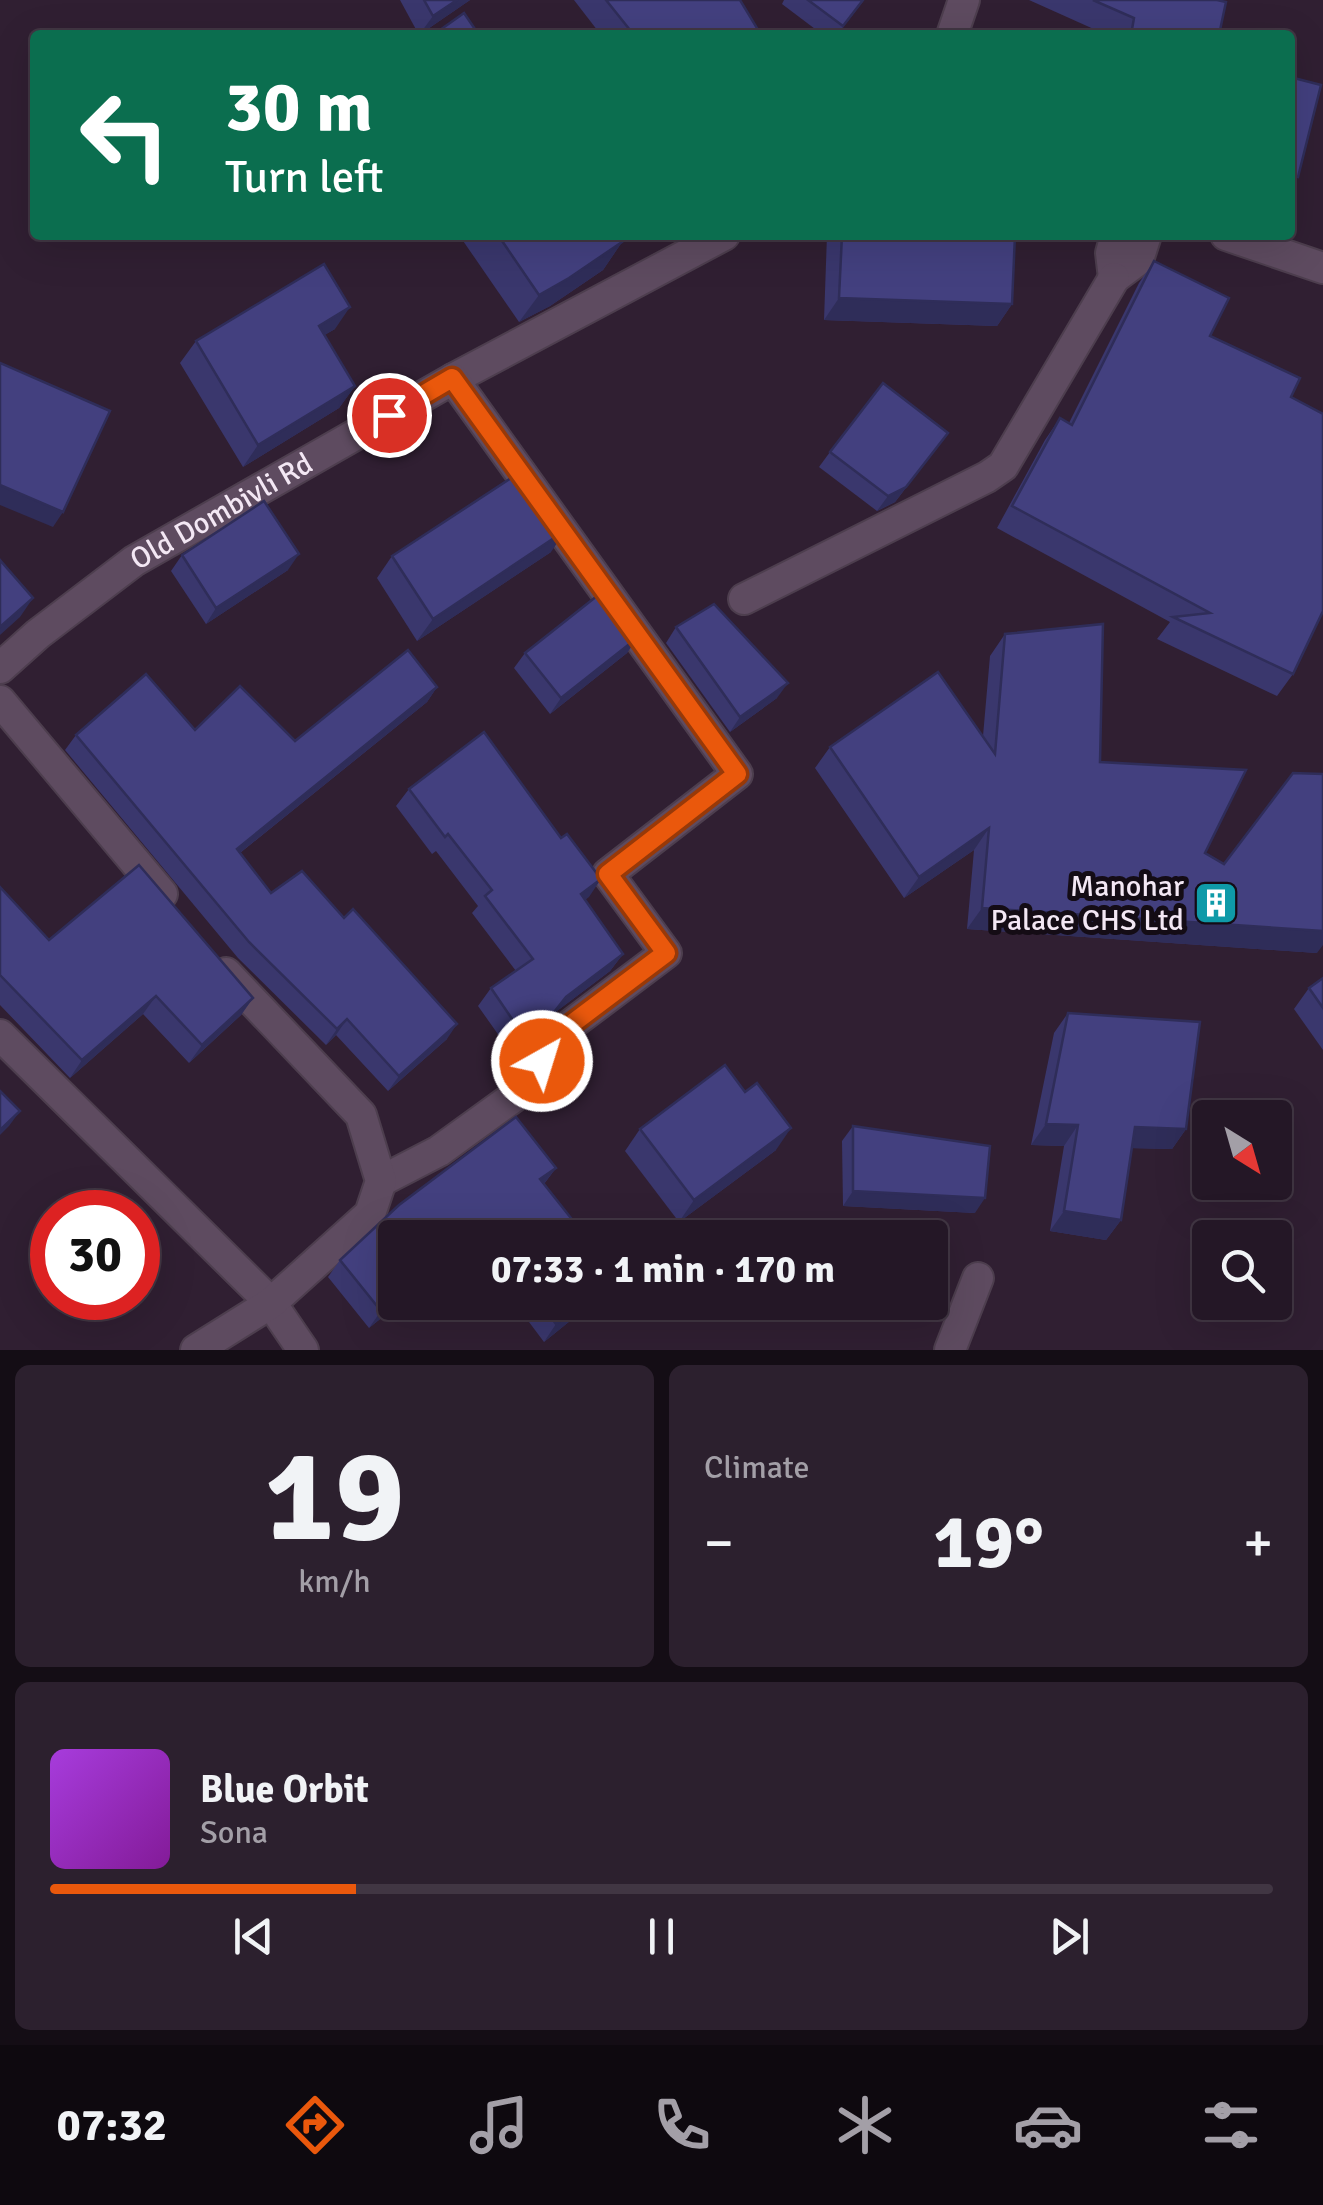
<!DOCTYPE html>
<meta charset="utf-8">
<style>
body{margin:0;font-family:Signika,sans-serif;background:#2c202e;color:#f1f3f6;height:100vh;display:flex;flex-direction:column;font-size:38px;white-space:nowrap}
*{box-sizing:border-box;margin:0}
p{font-size:32px;color:#a39fa7}
.icon{flex:none;width:55px;height:55px;fill:none;stroke:currentColor;stroke-width:2;stroke-linecap:round;stroke-linejoin:round}
.map{position:relative;height:1350px;overflow:hidden}
.drawer{display:flex;flex-direction:column;gap:15px;padding:15px;background:#140d15;flex:1}
.drawer>*{flex:none}
.guide{position:absolute;left:30px;top:30px;width:1265px;height:210px;border-radius:10px;box-shadow:0 10px 40px #0002,0 0 0 2px #413643;background:#0b6e4f;color:#fff;overflow:hidden}
.needle{width:65px;rotate:143deg}
.buttons{position:absolute;left:1192px;top:1100px;display:grid;gap:20px}
.buttons a{display:grid;place-items:center;width:100px;height:100px;border-radius:10px;background:#241726;box-shadow:0 10px 40px #0002,0 0 0 2px #413643;font-size:50px}
.speed{position:absolute;left:30px;top:1190px;display:flex;gap:20px;font-size:50px;font-weight:700;text-align:center}
.speed>*{display:grid;place-content:center;width:130px;height:130px;border-radius:50%;background:#241726;box-shadow:0 10px 40px #0002,0 0 0 2px #413643;line-height:1}
.speed .limit{border:15px solid #d22;background:#fff;color:#111}
.pin{position:absolute;display:grid;place-items:center;width:85px;height:85px;color:#fff;margin:-42px;border:5px solid #fff;border-radius:50%;box-shadow:0 2px 10px #0007}
.me{position:absolute;width:110px;margin:-55px;rotate:39deg;stroke-linejoin:round;filter:drop-shadow(0 0 8px #0008)}
.turn{display:flex;align-items:center;gap:35px;height:210px;padding:0 30px;font-size:45px}
.turn .icon{width:130px;height:130px;stroke-width:2.5}
.turn b{display:block;font-size:70px;line-height:85px}
.big{font-size:75px;font-weight:700;line-height:1.1}
.drawer .card{flex:1;display:flex;flex-direction:column;justify-content:center;gap:15px;min-width:0;padding:0 35px;border-radius:15px;background:#2c202e}
.drawer .dial{align-items:center;gap:0}
.dial b{font-size:130px;line-height:1}
.song{display:flex;align-items:center;gap:30px}
.cover{width:120px;height:120px;border-radius:15px;background:linear-gradient(135deg,hsl(280 70% 55%),hsl(290 70% 35%))}
.played{height:10px;border-radius:5px;background:linear-gradient(90deg,#ea580c 25%,#413643 25%)}
.keys{display:flex;justify-content:space-around;direction:ltr}
.heat{display:flex;justify-content:space-between;align-items:center;font-size:55px;direction:ltr}
.drawer .tiles{flex:1;display:grid;gap:15px;grid-template-columns:1fr 1fr}
.card:last-child{grid-column:span 2}
.trip{position:absolute;left:378px;top:1220px;width:570px;height:100px;border-radius:10px;background:#241726;box-shadow:0 10px 40px #0002,0 0 0 2px #413643;font-weight:700;line-height:100px;text-align:center}
.tabs{display:flex;height:160px;justify-content:space-around;align-items:center;background:#0e090f;color:#a39fa7}
.tabs .icon{width:70px;height:70px}
.tabs .on{color:#ea580c}
.tabs b{font-size:45px;color:#f1f3f6}
.map>svg:first-child{display:block}
.lines{fill:none;stroke-linecap:round;stroke-linejoin:round}
.minor-casing{stroke:#4d3e4e;stroke-width:34}
.minor{stroke:#5e4b60;stroke-width:30}
.wall{fill:#3a376d}
.shaded-wall{fill:#2f2d59}
.building{fill:#43407f;stroke:#2f2d59;stroke-width:2.5}
.route-casing{stroke:#983908;stroke-width:25}
.route{stroke:#ea580c;stroke-width:18}
.labels{text-anchor:middle;dominant-baseline:central;stroke-width:10;stroke-linejoin:round;paint-order:stroke}
.street-label{font-size:30px;fill:#f3e7f4;stroke:#140c15}
.poi-label{font-size:30px;fill:#f3e7f4;stroke:#140c15;text-anchor:end}
</style>
<div class="map">
<svg width="1323" height="1350" viewBox="0 0 1323 1350">
<rect width="100%" height="100%" fill="#301f32"/>
<g class="lines">
<g class="minor-casing">
<g id="minor">
<path d="M952,35L964,0"/>
<path d="M1116,235L1111,253L1114,278L1138,260L1146,235"/>
<path d="M1226,235L1323,268"/>
<path d="M744,599L987,477L1003,466L1114,278"/>
<path id="s1" d="M0,668L38,634L134,561L453,379L724,235"/>
<path d="M0,701L162,894"/>
<path d="M0,1035L271,1303L303,1350"/>
<path d="M381,1181L439,1151L519,1093L565,1029L666,953L608,874L737,774L453,379"/>
<path d="M196,1350L271,1303L370,1214L381,1181L361,1115L226,973"/>
<path d="M950,1350L978,1278"/>
</g>
</g>
<use href="#minor" class="minor"/>
</g>
<g class="wall">
<path d="M400,0H470L419,35Z"/>
<path d="M574,0H740L760,33L759,35H601Z"/>
<path d="M784,0H864L837,35H823L782,4Z"/>
<path d="M1029,0H1217L1219,35H1107Z"/>
<path d="M459,235H617L622,242L603,270L550,306L519,322Z"/>
<path d="M827,235H1015L1012,304L997,326L824,320Z"/>
<path d="M1154,261L1210,336L1291,397L1293,674L1277,696L1157,639L1170,622L997,528L1045,440L1060,418L1069,423L1139,283Z"/>
<path d="M335,329L324,335L355,386L339,408L243,467L180,363L196,341Z"/>
<path d="M948,433L895,502L877,511L819,467L830,452Z"/>
<path d="M551,552L417,641L377,578L392,556Z"/>
<path d="M182,555L288,570L206,624L171,571Z"/>
<path d="M676,627L777,698L730,732L666,643Z"/>
<path d="M1005,634L1100,762L1205,853L1317,953L967,929L974,850L904,898L815,768L830,747L983,736L990,656Z"/>
<path d="M637,638L627,653L550,714L514,668L525,653Z"/>
<path d="M437,687L427,702L240,853L271,893L447,1039L388,1091L336,1035L326,1045L238,958L65,750L76,735L195,730L295,741Z"/>
<path d="M409,789L561,838L601,879L585,900L623,954L610,971L553,1014L517,1061L478,1006L491,988L516,971L472,913L478,906L436,851L432,854L396,806Z"/>
<path d="M0,887L49,940L253,998L241,1015L189,1063L143,1014L70,1078L0,1005Z"/>
<path d="M1323,978V1050L1294,1009L1309,988Z"/>
<path d="M1068,1013L1186,1129L1172,1149L1132,1148L1121,1220L1106,1240L1050,1231L1064,1146L1031,1145L1054,1033Z"/>
<path d="M516,1117L556,1168L544,1184L582,1232L594,1222L606,1238H395V1302H401L369,1328L328,1277L340,1260L399,1205Z"/>
<path d="M853,1126L975,1213L843,1206L842,1141Z"/>
<path d="M640,1129L776,1150L679,1222L625,1151Z"/>
<path d="M469,1302H500L481,1318Z"/>
<path d="M514,1302H588L581,1312L544,1342Z"/>
</g>
<g class="shaded-wall">
<path d="M457,0H470L419,35L433,16Z"/>
<path d="M1290,175L1298,177L1290,189Z"/>
<path d="M622,242L603,270L550,306L519,322L539,295Z"/>
<path d="M839,298L1012,304L997,326L824,320Z"/>
<path d="M350,307L335,329L303,348L319,326Z"/>
<path d="M355,386L339,408L243,467L258,445Z"/>
<path d="M948,433L895,502L877,511L888,496Z"/>
<path d="M0,485L63,512L53,527L0,505Z"/>
<path d="M566,530L551,552L417,641L433,619Z"/>
<path d="M299,554L288,570L206,624L216,608Z"/>
<path d="M33,598L20,617L0,635V627Z"/>
<path d="M637,638L627,653L550,714L561,698Z"/>
<path d="M788,683L777,698L730,732L740,717Z"/>
<path d="M437,687L427,702L226,864L237,849Z"/>
<path d="M989,828L974,850L904,898L919,877Z"/>
<path d="M601,879L589,897L569,912L581,894Z"/>
<path d="M982,908L1323,931V945L1317,953L967,929Z"/>
<path d="M623,954L610,971L553,1014L517,1061L566,997Z"/>
<path d="M156,996L143,1014L70,1078L82,1060Z"/>
<path d="M253,998L241,1015L189,1063L202,1045Z"/>
<path d="M347,1019L336,1035L326,1045L337,1029Z"/>
<path d="M457,1024L447,1039L388,1091L399,1076Z"/>
<path d="M20,1111L9,1126L0,1135V1130Z"/>
<path d="M1046,1124L1078,1125L1064,1146L1031,1145Z"/>
<path d="M1135,1127L1186,1129L1172,1149L1121,1148Z"/>
<path d="M791,1128L776,1150L679,1222L694,1200Z"/>
<path d="M556,1168L543,1185L540,1179Z"/>
<path d="M853,1191L985,1198L975,1213L843,1206Z"/>
<path d="M1064,1211L1121,1220L1106,1240L1050,1231Z"/>
<path d="M395,1300V1302H401L369,1328L381,1311Z"/>
<path d="M492,1302H500L481,1318Z"/>
<path d="M583,1302H588L581,1312L544,1342L556,1324Z"/>
</g>
<g class="building">
<path d="M424,0H457L433,16Z"/>
<path d="M606,0H740L760,33L758,35H634Z"/>
<path d="M808,0H863L843,26Z"/>
<path d="M1093,0H1217L1226,2L1219,35H1131L1134,18Z"/>
<path d="M464,13L479,35H433Z"/>
<path d="M1290,77L1321,85L1298,177L1290,175Z"/>
<path d="M498,235H617L622,242L569,278L539,295Z"/>
<path d="M842,235H1015L1012,304L839,298Z"/>
<path d="M1154,261L1229,298L1210,336L1300,378L1291,397L1323,414V611L1293,674L1173,617L1210,613L1012,506L1060,418L1072,425Z"/>
<path d="M324,264L350,307L319,326L355,386L258,445L196,341Z"/>
<path d="M0,363L110,411L63,512L0,485Z"/>
<path d="M883,383L948,433L906,487L888,496L830,452Z"/>
<path d="M525,469L566,530L433,619L392,556Z"/>
<path d="M264,501L299,554L216,608L182,555Z"/>
<path d="M0,560L33,598L0,627Z"/>
<path d="M602,592L637,638L561,698L525,653Z"/>
<path d="M714,604L788,683L740,717L676,627Z"/>
<path d="M1103,624L1100,762L1246,770L1205,853L1224,864L1293,773L1323,774V931L982,908L989,828L919,877L830,747L938,672L995,754L1005,634Z"/>
<path d="M408,650L437,687L237,849L271,893L302,871L344,918L353,909L457,1024L399,1076L347,1019L337,1029L249,942L76,735L146,674L195,730L240,686L295,741Z"/>
<path d="M484,732L561,838L567,834L601,879L581,894L623,954L566,997L529,1044L491,988L533,959L485,896L492,890L448,834L445,837L409,789Z"/>
<path d="M139,865L253,998L202,1045L156,996L82,1060L0,975V887L49,940Z"/>
<path d="M1323,978V1008L1309,988Z"/>
<path d="M1068,1013L1200,1022L1186,1129L1135,1127L1121,1220L1064,1211L1078,1125L1046,1124Z"/>
<path d="M725,1065L745,1092L757,1083L791,1128L694,1200L640,1129Z"/>
<path d="M0,1091L20,1111L0,1130Z"/>
<path d="M516,1117L556,1168L540,1179L582,1232L594,1222L606,1238H395V1300L381,1311L340,1260L399,1205Z"/>
<path d="M853,1126L990,1146L985,1198L853,1191Z"/>
<path d="M539,1302H583L556,1324Z"/>
</g>
<g class="lines">
<g class="route-casing">
<path id="route" d="M389,415L452,378L737,774L608,874L666,953L565,1029L542,1061"/>
</g>
<use href="#route" class="route"/>
</g>
<defs>
<g id="building-square" transform="scale(2.25)"><rect x="-9" y="-9" width="18" height="18" rx="4" fill="#0f9aa8" stroke="#140c15"/><path d="M-4-6H4V6H1V3H-1V6H-4ZM-2.5-4.3h1.7v1.8h-1.7ZM.8-4.3h1.7v1.8H.8ZM-2.5-1h1.7V.8h-1.7ZM.8-1h1.7V.8H.8Z" fill="#fff"/></g>
</defs>
<g fill-rule="evenodd">
<use href="#building-square" x="1216" y="903"/>
</g>
<g class="labels">
<g class="street-label">
<text stroke="none"><textPath href="#s1" startOffset="272">Old Dombivli Rd</textPath></text>
</g>
<g class="poi-label">
<text x="1184" y="886">Manohar<tspan x="1184" dy="34">Palace CHS Ltd</tspan></text>
</g>
</g>
</svg>
<div class="buttons">
<a><svg class="needle" viewBox="-14 -14 28 28"><path d="M0-13l5 13h-10z" fill="#e53935"/><path d="M0 13l5-13h-10z" fill="#a39fa7"/></svg></a>
<a><svg class="icon" aria-label="search" viewBox="0 0 24 24"><circle cx="10" cy="10" r="6"/><path d="M15 15l6 6"/></svg></a>
</div>
<div class="speed"><div class="limit">30</div></div>
<div class="pin" style="left:389px;top:415px;background:#d93025"><svg class="icon" aria-label="arrive" viewBox="0 0 24 24"><path d="M6 21V4h12l-3 4 3 4H6"/></svg></div>
<svg class="me" style="left:542px;top:1061px" viewBox="-20 -20 40 40"><circle r="17" fill="#ea580c" stroke="#fff" stroke-width="3"/><path d="M0-11L8 9 0 5-8 9z" fill="#fff"/></svg>
<div class="trip">07:33 · 1 min · 170 m</div>
<div class="guide">
<div class="turn"><svg class="icon" aria-label="left" viewBox="0 0 24 24"><path d="M17 20v-9H6M10 6l-5 5 5 5"/></svg><div><b>30 m</b>Turn left</div></div>
</div>
</div>
<section class="drawer">
<div class="tiles">
<div class="card dial"><b>19</b><p>km/h</p></div>
<div class="card"><p>Climate</p>
<div class="heat"><a>−</a><b class="big">19°</b><a>+</a></div>
</div>
<div class="card">
<div class="song"><i class="cover"></i><div><b>Blue Orbit</b><p>Sona</p></div></div>
<div class="played"></div>
<div class="keys"><svg class="icon" aria-label="previous" viewBox="0 0 24 24"><path d="M18 5L8 12l10 7zM5 5v14"/></svg><svg class="icon" aria-label="pause" viewBox="0 0 24 24"><path d="M8 5v14M16 5v14"/></svg><svg class="icon" aria-label="next" viewBox="0 0 24 24"><path d="M6 5l10 7-10 7zM19 5v14"/></svg></div>
</div>
</div>
</section>
<nav class="tabs">
<b>07:32</b>
<svg class="icon on" aria-label="directions" viewBox="0 0 24 24"><path d="M12 3l9 9-9 9-9-9zM9 14v-3h6M13 9l2 2-2 2"/></svg>
<svg class="icon" aria-label="music" viewBox="0 0 24 24"><path d="M9 18V5l10-2v13"/><circle cx="6" cy="18" r="3"/><circle cx="16" cy="16" r="3"/></svg>
<svg class="icon" aria-label="phone" viewBox="0 0 24 24"><path d="M5 4h4l2 5-3 2q2 4 5 5l2-3 5 2v4C11 20 4 13 5 4z"/></svg>
<svg class="icon" aria-label="climate" viewBox="0 0 24 24"><path d="M12 3v18M4 7l16 10M4 17L20 7"/></svg>
<svg class="icon" aria-label="car" viewBox="0 0 24 24"><path d="M5 17H2v-5l4-1 3-4h7l3 4 3 1v5h-3M9 17h6M6 11h13"/><circle cx="7" cy="17" r="2"/><circle cx="17" cy="17" r="2"/></svg>
<svg class="icon" aria-label="filters" viewBox="0 0 24 24"><path d="M4 7h16M4 17h16"/><circle cx="9" cy="7" r="2"/><circle cx="15" cy="17" r="2"/></svg>
</nav>
